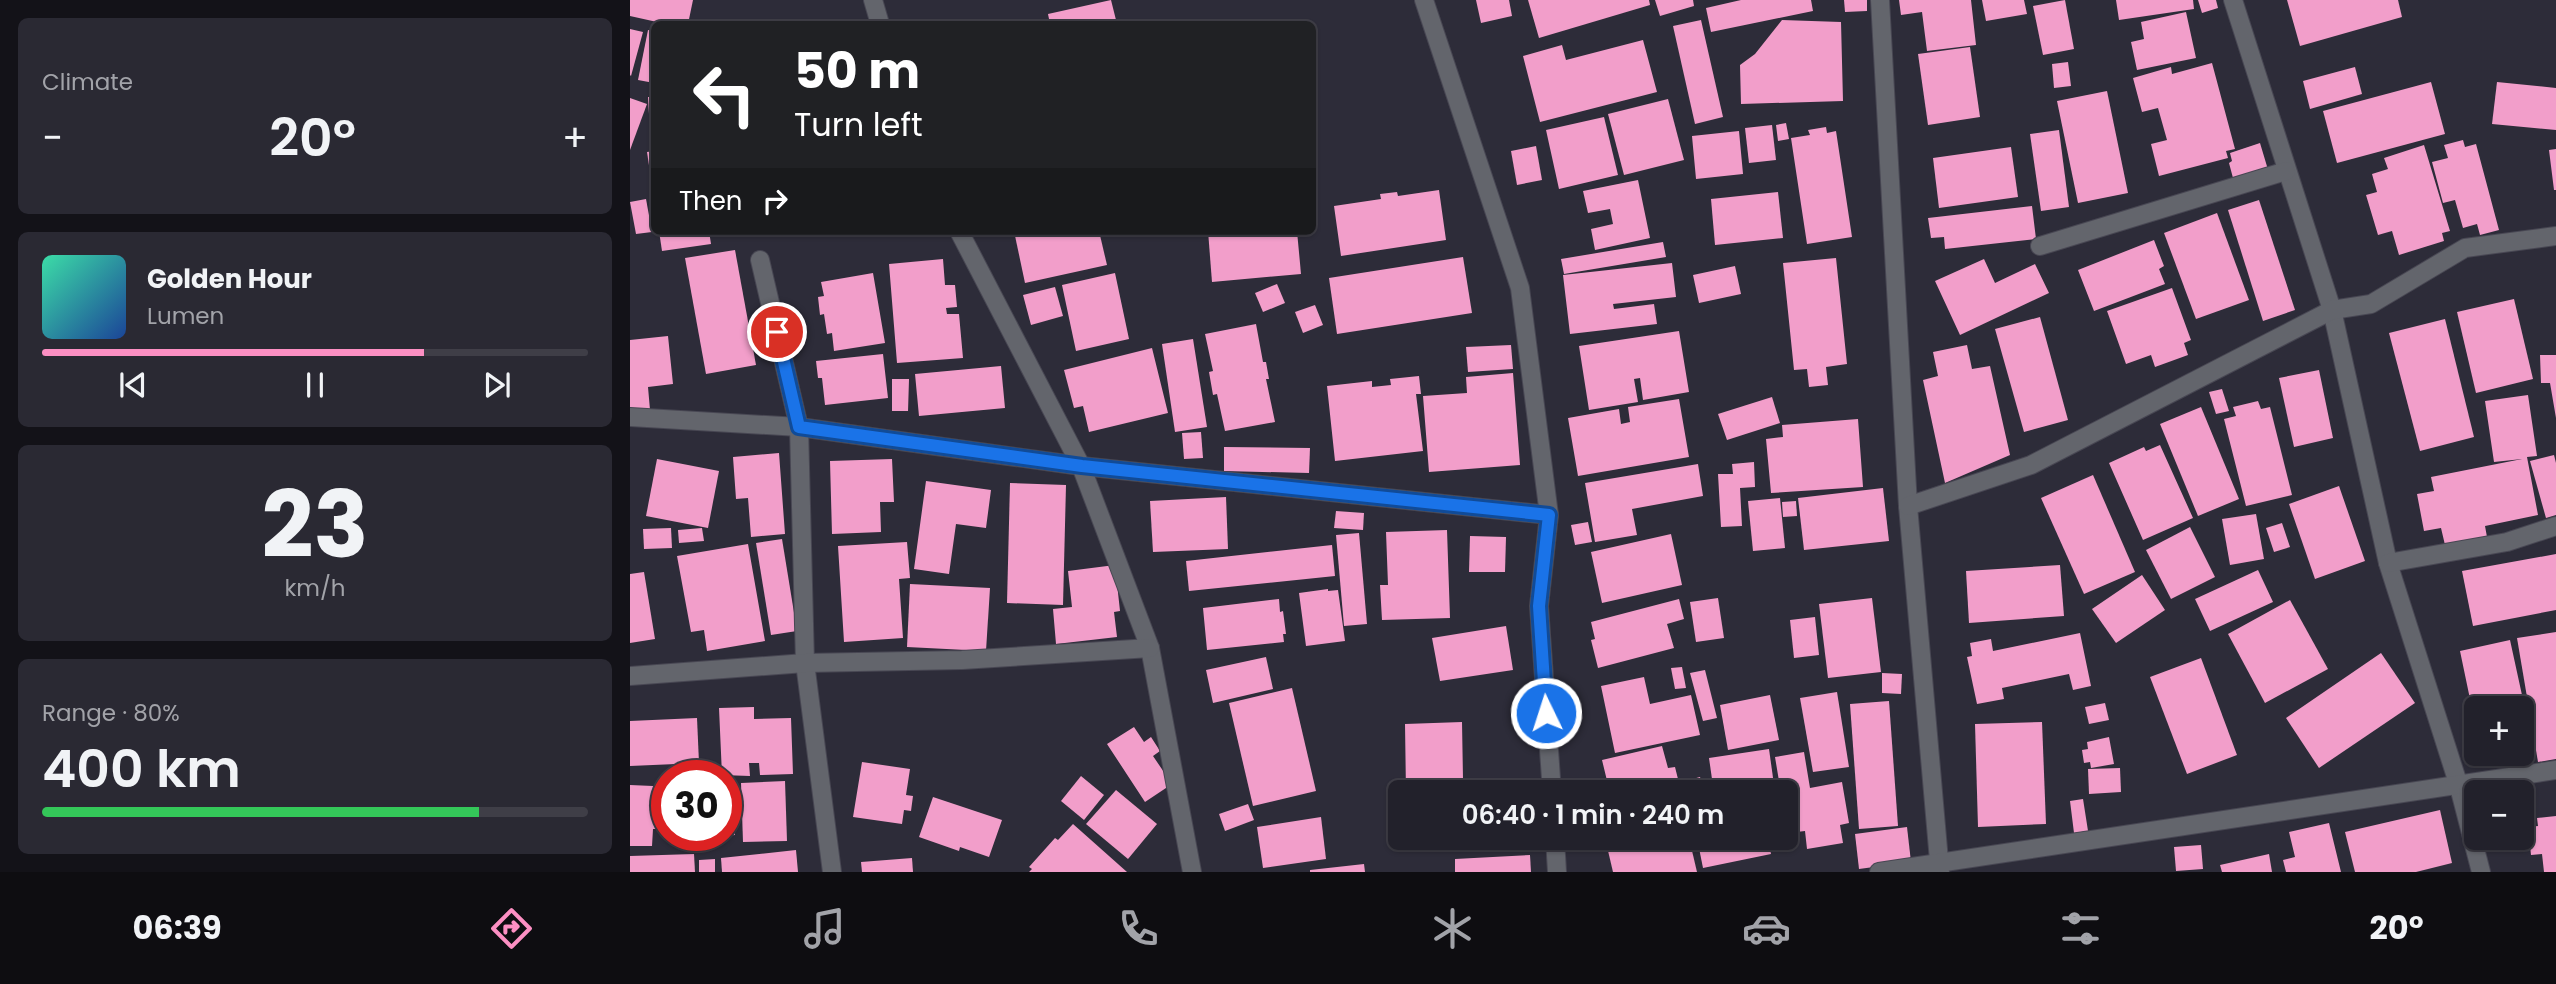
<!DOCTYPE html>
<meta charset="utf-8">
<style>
body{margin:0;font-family:Poppins,sans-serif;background:#2a2933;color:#f1f3f6;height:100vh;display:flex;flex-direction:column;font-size:26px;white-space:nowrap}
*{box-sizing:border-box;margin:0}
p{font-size:23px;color:#a2a3a9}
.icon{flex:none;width:38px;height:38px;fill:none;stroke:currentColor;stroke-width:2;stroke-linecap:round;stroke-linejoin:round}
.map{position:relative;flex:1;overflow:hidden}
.drawer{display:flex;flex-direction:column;gap:18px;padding:18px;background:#131218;width:630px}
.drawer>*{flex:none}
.top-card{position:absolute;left:21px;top:21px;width:665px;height:214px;border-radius:10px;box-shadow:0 2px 5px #0004,0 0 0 2px #3f3e47;background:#202124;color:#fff;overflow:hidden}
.buttons{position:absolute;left:1834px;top:696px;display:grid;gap:14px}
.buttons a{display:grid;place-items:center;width:70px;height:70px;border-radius:10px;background:#22212b;box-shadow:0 2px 5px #0004,0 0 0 2px #3f3e47;font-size:35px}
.speed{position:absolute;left:21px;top:760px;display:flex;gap:14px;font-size:35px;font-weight:700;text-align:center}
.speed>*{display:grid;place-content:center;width:91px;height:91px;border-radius:50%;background:#22212b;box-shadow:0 2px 5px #0004,0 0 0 2px #3f3e47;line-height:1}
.speed .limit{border:10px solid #d22;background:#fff;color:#111}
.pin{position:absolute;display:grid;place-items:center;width:60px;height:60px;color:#fff;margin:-30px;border:4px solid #fff;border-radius:50%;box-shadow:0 2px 7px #0007}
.me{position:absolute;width:77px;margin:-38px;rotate:356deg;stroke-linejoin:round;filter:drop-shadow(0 0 5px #0008)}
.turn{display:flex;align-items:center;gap:24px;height:147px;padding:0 28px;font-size:32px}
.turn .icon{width:91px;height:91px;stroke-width:2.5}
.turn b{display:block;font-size:49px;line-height:60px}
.then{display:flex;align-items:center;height:66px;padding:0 28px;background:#0003;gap:14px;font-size:26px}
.big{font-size:52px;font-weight:600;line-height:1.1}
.drawer .card{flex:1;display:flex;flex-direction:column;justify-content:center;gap:10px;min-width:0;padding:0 24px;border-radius:10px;background:#2a2933}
.drawer .dial{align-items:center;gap:0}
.dial b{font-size:91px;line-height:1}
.song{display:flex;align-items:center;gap:21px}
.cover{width:84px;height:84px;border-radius:10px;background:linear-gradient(135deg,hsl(160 70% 55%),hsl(220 70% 35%))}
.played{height:7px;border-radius:4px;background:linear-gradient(90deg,#fc8fc3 70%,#3f3e47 70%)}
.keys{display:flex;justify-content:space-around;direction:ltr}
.heat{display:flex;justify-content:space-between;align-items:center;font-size:38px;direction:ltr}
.charge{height:10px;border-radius:5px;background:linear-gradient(90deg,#34c759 80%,#3f3e47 0)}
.trip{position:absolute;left:758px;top:780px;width:410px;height:70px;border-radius:10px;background:#22212b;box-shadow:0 2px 5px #0004,0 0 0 2px #3f3e47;font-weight:600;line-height:70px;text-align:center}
.tabs{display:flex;height:112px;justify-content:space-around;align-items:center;background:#0e0d11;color:#a2a3a9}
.tabs .icon{width:49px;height:49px}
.tabs .selected{color:#fc8fc3}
.tabs b{font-size:32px;color:#f1f3f6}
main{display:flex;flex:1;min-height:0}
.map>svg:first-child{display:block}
.building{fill:#f29eca}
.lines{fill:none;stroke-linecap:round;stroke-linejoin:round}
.street-casing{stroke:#484753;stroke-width:20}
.street{stroke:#63656c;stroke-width:18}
.route-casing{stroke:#114b97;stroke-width:18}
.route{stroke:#1a73e8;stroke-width:12}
</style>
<main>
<section class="drawer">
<div class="card"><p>Climate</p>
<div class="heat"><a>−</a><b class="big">20°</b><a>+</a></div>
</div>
<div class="card">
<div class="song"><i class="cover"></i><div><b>Golden Hour</b><p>Lumen</p></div></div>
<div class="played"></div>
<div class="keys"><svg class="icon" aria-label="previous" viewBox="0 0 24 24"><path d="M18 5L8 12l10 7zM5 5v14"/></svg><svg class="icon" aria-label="pause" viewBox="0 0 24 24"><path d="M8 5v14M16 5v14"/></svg><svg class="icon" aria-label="next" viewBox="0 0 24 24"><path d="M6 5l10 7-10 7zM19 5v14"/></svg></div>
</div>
<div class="card dial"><b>23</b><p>km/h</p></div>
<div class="card"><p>Range · 80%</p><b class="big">400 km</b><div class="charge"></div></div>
</section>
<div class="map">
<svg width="1926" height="872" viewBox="0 0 1926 872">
<rect width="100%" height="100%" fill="#2d2c39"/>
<g class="building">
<path d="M0,0H63L58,24H36L0,16Z"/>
<path d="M481,0L487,24H420L418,14Z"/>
<path d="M846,0H879L882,16L851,23Z"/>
<path d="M898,0H1019L1020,5L909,38Z"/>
<path d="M1025,0H1063L1064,6L1030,16Z"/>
<path d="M1111,0H1181L1183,11L1081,32L1076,8Z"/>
<path d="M1214,0H1237V11L1215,12Z"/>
<path d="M1269,0H1341L1346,45L1297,51L1292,12L1271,15Z"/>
<path d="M1352,0H1394L1397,14L1356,21Z"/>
<path d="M1435,0L1444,49L1413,55L1403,6Z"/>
<path d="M1486,0H1563L1564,9L1489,20Z"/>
<path d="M1568,0H1586L1588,8L1572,13Z"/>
<path d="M1657,0H1768L1772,17L1670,46Z"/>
<path d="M1556,12L1566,58L1507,70L1501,42L1514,39L1511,22Z"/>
<path d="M1071,20L1093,117L1065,124L1043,26Z"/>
<path d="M1152,20L1211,22L1213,101L1111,104L1110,65L1125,54Z"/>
<path d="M0,29L13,32L1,76L0,75Z"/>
<path d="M18,30L24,31V83L8,80Z"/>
<path d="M1013,40L1027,92L910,122L893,56L932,45L936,60Z"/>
<path d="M1340,47L1350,117L1298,125L1288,54Z"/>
<path d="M1438,62L1441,86L1424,88L1422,64Z"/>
<path d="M1582,63L1605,149L1596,151L1598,158L1529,176L1521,144L1537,140L1528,108L1512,112L1503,78L1541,67L1542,74Z"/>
<path d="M1725,67L1732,94L1680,109L1673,81Z"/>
<path d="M1801,82L1815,134L1707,163L1693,111Z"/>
<path d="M1867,82L1926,88V130L1862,124Z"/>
<path d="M1477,91L1498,193L1448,203L1427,101Z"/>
<path d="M18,97H24V131H20Z"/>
<path d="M0,98L17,104L0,150Z"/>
<path d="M1038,99L1054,160L994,175L978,114Z"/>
<path d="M974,117L988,175L929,189L916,130Z"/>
<path d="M1156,123L1159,139L1148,141L1146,125Z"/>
<path d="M1142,125L1146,160L1119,163L1115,128Z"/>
<path d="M1196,127L1197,133L1206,131L1222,237L1177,244L1161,138L1180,135L1178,130Z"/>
<path d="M1429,130L1439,207L1411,211L1400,134Z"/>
<path d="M1109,131L1113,174L1066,179L1062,136Z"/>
<path d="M1833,140L1835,147L1846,144L1869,230L1850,235L1847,224L1833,228L1825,200L1813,203L1802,162L1818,158L1814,145Z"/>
<path d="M1630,143L1639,173L1603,178L1599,163L1602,161L1600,153Z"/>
<path d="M1794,145L1820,231L1812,233L1814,241L1769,255L1762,231L1748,235L1736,195L1747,192L1742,174L1758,169L1754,158Z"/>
<path d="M906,146L912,180L887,185L881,151Z"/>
<path d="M1381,147L1388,197L1309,208L1303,158Z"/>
<path d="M1926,149V190H1924L1919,150Z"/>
<path d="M24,151V192H23L17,152Z"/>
<path d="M1008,180L1020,238L965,250L961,229L983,224L980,209L958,213L953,191Z"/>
<path d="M809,190L816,240L711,256L704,206L751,199L750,194L767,192L768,196Z"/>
<path d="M1148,192L1153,238L1085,245L1081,199Z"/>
<path d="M16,199L22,232L6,234L0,202Z"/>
<path d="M1629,200L1665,310L1633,321L1598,210Z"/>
<path d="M1402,206L1406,239L1315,249L1314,237L1301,238L1298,218Z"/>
<path d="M1587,213L1619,300L1566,319L1534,233Z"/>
<path d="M29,231H79L81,244L32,251Z"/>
<path d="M384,231H469L477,265L395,283Z"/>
<path d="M578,231H667L671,274L582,282Z"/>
<path d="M1524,240L1534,266L1529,269L1535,284L1464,311L1448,270Z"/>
<path d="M1033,242L1036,257L934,274L931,259Z"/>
<path d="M105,250L126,365L76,374L55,258Z"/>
<path d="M833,257L842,313L707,334L699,278Z"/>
<path d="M1206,258L1217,364L1196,367L1198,385L1179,387L1177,369L1164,370L1153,263Z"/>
<path d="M313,259L315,285H325L327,307L316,308L317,314H329L333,358L267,363L259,264Z"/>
<path d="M1354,259L1365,283L1405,264L1419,293L1330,335L1305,281Z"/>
<path d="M1042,263L1046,297L983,304L984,309L1024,304L1027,324L940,334L933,275Z"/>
<path d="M1105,266L1111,294L1069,303L1063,275Z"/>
<path d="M243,273L255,343L204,351L202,333L197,334L194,314L190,315L188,297L194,296L191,282Z"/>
<path d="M485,273L499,339L446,351L432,285Z"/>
<path d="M647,284L655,303L633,312L625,293Z"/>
<path d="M425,287L433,316L401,325L393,295Z"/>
<path d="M1542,288L1561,340L1554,343L1558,355L1525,367L1521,355L1496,364L1477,311Z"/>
<path d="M1884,299L1903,379L1846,393L1827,312Z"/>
<path d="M685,305L693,325L673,333L665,312Z"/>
<path d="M1410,317L1438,420L1394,432L1365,329Z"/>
<path d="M1815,319L1844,437L1790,451L1759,333Z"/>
<path d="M626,324L633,362H636L639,379H636L645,422L595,431L587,394L583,395L579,372L583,371L575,334Z"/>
<path d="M1049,331L1059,392L1013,400L1010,378L1004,379L1008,402L959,410L949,346Z"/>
<path d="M38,336L43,384L18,387L20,410L0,412V340Z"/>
<path d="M563,339L577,427L545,432L532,344Z"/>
<path d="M881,345L883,369L838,372L836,347Z"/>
<path d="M1337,345L1342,369L1360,366L1380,455L1315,483L1293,380L1308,376L1303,352Z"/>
<path d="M522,348L538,413L459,432L453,406L444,408L434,370Z"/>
<path d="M253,354L258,398L195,405L192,378H188L186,361Z"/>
<path d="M1910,355H1926V418L1920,383H1911Z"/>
<path d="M371,366L375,408L289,416L285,374Z"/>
<path d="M1689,370L1703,438L1664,447L1649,378Z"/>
<path d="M883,373L890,465L799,472L793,396L837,393L836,377Z"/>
<path d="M789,376L791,394H786L793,451L705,461L697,386L742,381V387L761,385L760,379Z"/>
<path d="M262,379H279L278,411H262Z"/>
<path d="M1592,389L1599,411L1586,414L1579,392Z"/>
<path d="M1898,395L1907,456L1897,457L1908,515L1855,526L1857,537L1815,545L1811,528L1794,531L1787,494L1804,491L1801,477L1892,459L1864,462L1855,401Z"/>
<path d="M1142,397L1150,423L1097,440L1088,414Z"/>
<path d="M1049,399L1059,457L948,476L938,418L989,409L991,424L1000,422L998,407Z"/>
<path d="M1628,401L1631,409L1640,407L1662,495L1616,506L1594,419L1606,416L1603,407Z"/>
<path d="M1571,407L1609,499L1568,516L1530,424Z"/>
<path d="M1228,419L1233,487L1141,493L1136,439L1153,437L1152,425Z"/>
<path d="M571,432L573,458L554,459L552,433Z"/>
<path d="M1530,445L1563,518L1513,540L1479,463L1514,447L1516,451Z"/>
<path d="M594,447L680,448L679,473L594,471Z"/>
<path d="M149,453L155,534L121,537L118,498L106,499L103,457Z"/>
<path d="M1924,455L1926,463V515L1916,518L1900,461Z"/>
<path d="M27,459L89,471L78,528L16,516Z"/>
<path d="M262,459L264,502H250L251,532L202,534L200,461Z"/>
<path d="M1124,462L1125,487L1110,488L1112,526L1091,527L1088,474H1103L1102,464Z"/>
<path d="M1068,464L1073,496L1002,509L1007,535L965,542L955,483Z"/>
<path d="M1463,475L1505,572L1454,594L1411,498Z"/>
<path d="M296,481L361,490L356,528L326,524L319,574L284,569Z"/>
<path d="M380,483L436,485L433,605L377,603Z"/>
<path d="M1709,486L1735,561L1685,579L1659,504Z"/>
<path d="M1253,488L1259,541L1174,550L1168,498Z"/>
<path d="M596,497L598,549L523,552L520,501Z"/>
<path d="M1150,498L1155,548L1123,551L1118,501Z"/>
<path d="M1166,501L1167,516L1153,517L1152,502Z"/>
<path d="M706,511L734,513L733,530L704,528Z"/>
<path d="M1626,514L1634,559L1600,565L1592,519Z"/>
<path d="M958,522L962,542L945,545L941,525Z"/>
<path d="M1652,523L1660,547L1644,552L1636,528Z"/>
<path d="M1560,527L1585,577L1541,599L1516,550Z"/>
<path d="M41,528L42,548L14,549L13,529Z"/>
<path d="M72,528L74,541L49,543L48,530Z"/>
<path d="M817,530L820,618L752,620L750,585H758L756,532Z"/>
<path d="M729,533L737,624L714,626L706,535Z"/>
<path d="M1041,534L1052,585L972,603L961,552Z"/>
<path d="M840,536L876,537L875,572H839Z"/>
<path d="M152,539L167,631L141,635L126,543Z"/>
<path d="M277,542L280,578L269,579L273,638L214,642L208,546Z"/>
<path d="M118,544L135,641L77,651L74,630L61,632L47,556Z"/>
<path d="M702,545L705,576L559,591L556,561Z"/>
<path d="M1926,554V610L1843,626L1832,571Z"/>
<path d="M485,565L490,611L484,612L487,637L426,644L423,609L442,607L438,571Z"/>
<path d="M1430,565L1434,616L1339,623L1336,571Z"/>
<path d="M1628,570L1643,602L1580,631L1565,599Z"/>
<path d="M14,572L25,639L0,643V574Z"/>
<path d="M1512,575L1535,610L1486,643L1462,609Z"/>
<path d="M280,584L360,588L356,651L277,647Z"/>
<path d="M698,589V591L708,590L715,641L676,646L669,593Z"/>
<path d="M1088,598L1094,638L1066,642L1060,602Z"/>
<path d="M1242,598L1251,672L1198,678L1189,604Z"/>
<path d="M649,599L650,612L653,611L656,634H653L654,642L577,650L573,608Z"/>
<path d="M1049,599L1054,619L1037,624L1044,648L968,668L961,640L965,639L961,622Z"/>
<path d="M1660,600L1698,669L1635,703L1598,634Z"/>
<path d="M1185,617L1189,655L1164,658L1160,620Z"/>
<path d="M876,626L883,670L810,681L802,638Z"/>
<path d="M1926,632V759L1908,762L1887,638Z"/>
<path d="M1450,633L1461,686L1443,690L1439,674L1372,688L1374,699L1347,704L1337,657L1342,656L1340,643L1361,639L1363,651Z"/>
<path d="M1880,640L1902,741L1892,743V709H1846L1845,723L1830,651Z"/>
<path d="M1751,653L1785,703L1689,768L1656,718Z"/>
<path d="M636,657L643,689L583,703L576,670Z"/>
<path d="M1571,658L1607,755L1557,774L1520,677Z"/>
<path d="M1052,667L1056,688L1045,689L1041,668Z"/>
<path d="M1075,670L1087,718L1073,721L1060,673Z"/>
<path d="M1252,673L1272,674L1271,694L1252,693Z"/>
<path d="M1014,677L1020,704L1061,695L1070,735L985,753L971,686Z"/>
<path d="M662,688L686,791L623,806L599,703Z"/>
<path d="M1207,692L1219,767L1183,772L1170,698Z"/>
<path d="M1140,695L1149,740L1098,750L1090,705Z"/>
<path d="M1259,701L1268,826L1229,829L1220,704Z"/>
<path d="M1475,703L1479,720L1459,724L1455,707Z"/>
<path d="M124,707V719L161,718L163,774L130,775L129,763H119L120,776L92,775L89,708Z"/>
<path d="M67,718L69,763L0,766V721Z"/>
<path d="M832,722L833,779L891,778V793H776L775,724Z"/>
<path d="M1412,722L1416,824L1348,827L1345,724Z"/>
<path d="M504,727L514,742L521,737L530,751L523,756L542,784L515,802L477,744Z"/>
<path d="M1479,737L1484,764L1461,768L1460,762L1454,763L1452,750L1458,749L1457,742Z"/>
<path d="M1032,746L1038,768L1045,767L1048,779L1041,781L1043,793H980L972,760Z"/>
<path d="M1139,749L1145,792L1084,793L1079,758Z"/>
<path d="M1174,752L1180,788L1212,782L1219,823L1210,825L1213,843L1177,849L1175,831L1158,833L1155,793H1151L1145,757Z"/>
<path d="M232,762L280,769L276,795L283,796L281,811L274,810L272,824L223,817Z"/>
<path d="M1490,768L1491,792L1459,794L1458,769Z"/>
<path d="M451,776L474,795L454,820L431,801Z"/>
<path d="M1070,777L1075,793H1051L1048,783Z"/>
<path d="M96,781H103L105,835L96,836Z"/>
<path d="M155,781L157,841L113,842L111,783Z"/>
<path d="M0,785L23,786V794H35L34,829H23L22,846H0Z"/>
<path d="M486,790L527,824L498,859L456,824Z"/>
<path d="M303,797L372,820L359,857L330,847L329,851L289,837Z"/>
<path d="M1453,799L1458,831L1444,833L1440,801Z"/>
<path d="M618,804L624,820L595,831L589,814Z"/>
<path d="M1810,810L1822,863L1786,872H1725L1715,832Z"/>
<path d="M1926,816V872H1914L1912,854L1901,855L1898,827L1908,826L1907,818Z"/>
<path d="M691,817L696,859L633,868L627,827Z"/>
<path d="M1699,823L1711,872H1656L1653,860L1665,857L1659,832Z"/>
<path d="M443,824L497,872H399L402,869L399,867L425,838L428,840Z"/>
<path d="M1277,827L1281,862L1229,869L1225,834Z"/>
<path d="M777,838H892V843L777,846Z"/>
<path d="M975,838H1059L1067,872H983Z"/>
<path d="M1067,838H1138L1141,854L1073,868Z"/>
<path d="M1571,845L1573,869L1546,871L1544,847Z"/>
<path d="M166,850L168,872H92L91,858Z"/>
<path d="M64,854L65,872H0V856Z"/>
<path d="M1639,854L1642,872H1592L1590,865Z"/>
<path d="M900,855L901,872H825V859Z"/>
<path d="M282,858L283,872H232L231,862Z"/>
<path d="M85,859V872H69V860Z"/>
<path d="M734,864L735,872H680V870Z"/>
</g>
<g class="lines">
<g class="street-casing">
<g id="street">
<path d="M243,0L250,24"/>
<path d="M794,0L890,288L919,515L909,606L922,793"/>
<path d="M1250,0L1278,506L1310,872"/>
<path d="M1603,0L1702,310L1758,563L1828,783L1851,872"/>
<path d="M329,231L451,466L520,648L562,872"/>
<path d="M1410,246L1656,171"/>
<path d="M130,260L169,427L175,663L202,872"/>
<path d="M0,417L169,427L451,466L919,515"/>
<path d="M1278,506L1401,465L1702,310L1741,304L1835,248L1926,236"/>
<path d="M1758,563L1877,542L1926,526"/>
<path d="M0,676L175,663L332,660L520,648"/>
<path d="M925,838L927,872"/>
<path d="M1249,872L1926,770"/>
</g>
</g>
<use href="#street" class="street"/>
</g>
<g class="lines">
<g class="route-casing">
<path id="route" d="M147,332L169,427L452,466L919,515L909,606L916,713"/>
</g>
<use href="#route" class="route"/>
</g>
</svg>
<div class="buttons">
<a>+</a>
<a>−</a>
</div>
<div class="speed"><div class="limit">30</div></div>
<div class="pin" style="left:147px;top:332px;background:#d93025"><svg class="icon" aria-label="arrive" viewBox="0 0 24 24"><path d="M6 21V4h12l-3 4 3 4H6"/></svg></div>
<svg class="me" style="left:916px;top:713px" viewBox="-20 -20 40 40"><circle r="17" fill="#1a73e8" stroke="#fff" stroke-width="3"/><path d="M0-11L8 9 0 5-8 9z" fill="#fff"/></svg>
<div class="trip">06:40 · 1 min · 240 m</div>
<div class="top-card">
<div class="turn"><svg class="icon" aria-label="left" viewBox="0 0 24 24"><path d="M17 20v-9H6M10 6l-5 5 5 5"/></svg><div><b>50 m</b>Turn left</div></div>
<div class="then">Then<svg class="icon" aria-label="right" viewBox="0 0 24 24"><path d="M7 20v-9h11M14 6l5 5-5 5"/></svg></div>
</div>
</div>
</main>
<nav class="tabs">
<b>06:39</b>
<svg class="icon selected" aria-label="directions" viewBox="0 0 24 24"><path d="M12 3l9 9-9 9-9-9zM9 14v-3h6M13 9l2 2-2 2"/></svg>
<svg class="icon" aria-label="music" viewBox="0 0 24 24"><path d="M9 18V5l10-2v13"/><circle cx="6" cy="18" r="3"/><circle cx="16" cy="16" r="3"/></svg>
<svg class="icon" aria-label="phone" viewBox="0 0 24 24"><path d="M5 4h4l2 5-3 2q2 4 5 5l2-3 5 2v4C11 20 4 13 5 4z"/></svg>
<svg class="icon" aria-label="climate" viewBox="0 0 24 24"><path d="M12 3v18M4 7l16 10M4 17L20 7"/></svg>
<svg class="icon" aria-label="car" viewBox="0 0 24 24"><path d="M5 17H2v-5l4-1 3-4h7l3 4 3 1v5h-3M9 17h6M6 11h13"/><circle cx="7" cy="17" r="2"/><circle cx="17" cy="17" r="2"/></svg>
<svg class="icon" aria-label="filters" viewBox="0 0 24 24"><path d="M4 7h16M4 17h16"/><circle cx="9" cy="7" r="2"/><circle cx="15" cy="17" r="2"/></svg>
<b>20°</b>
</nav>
